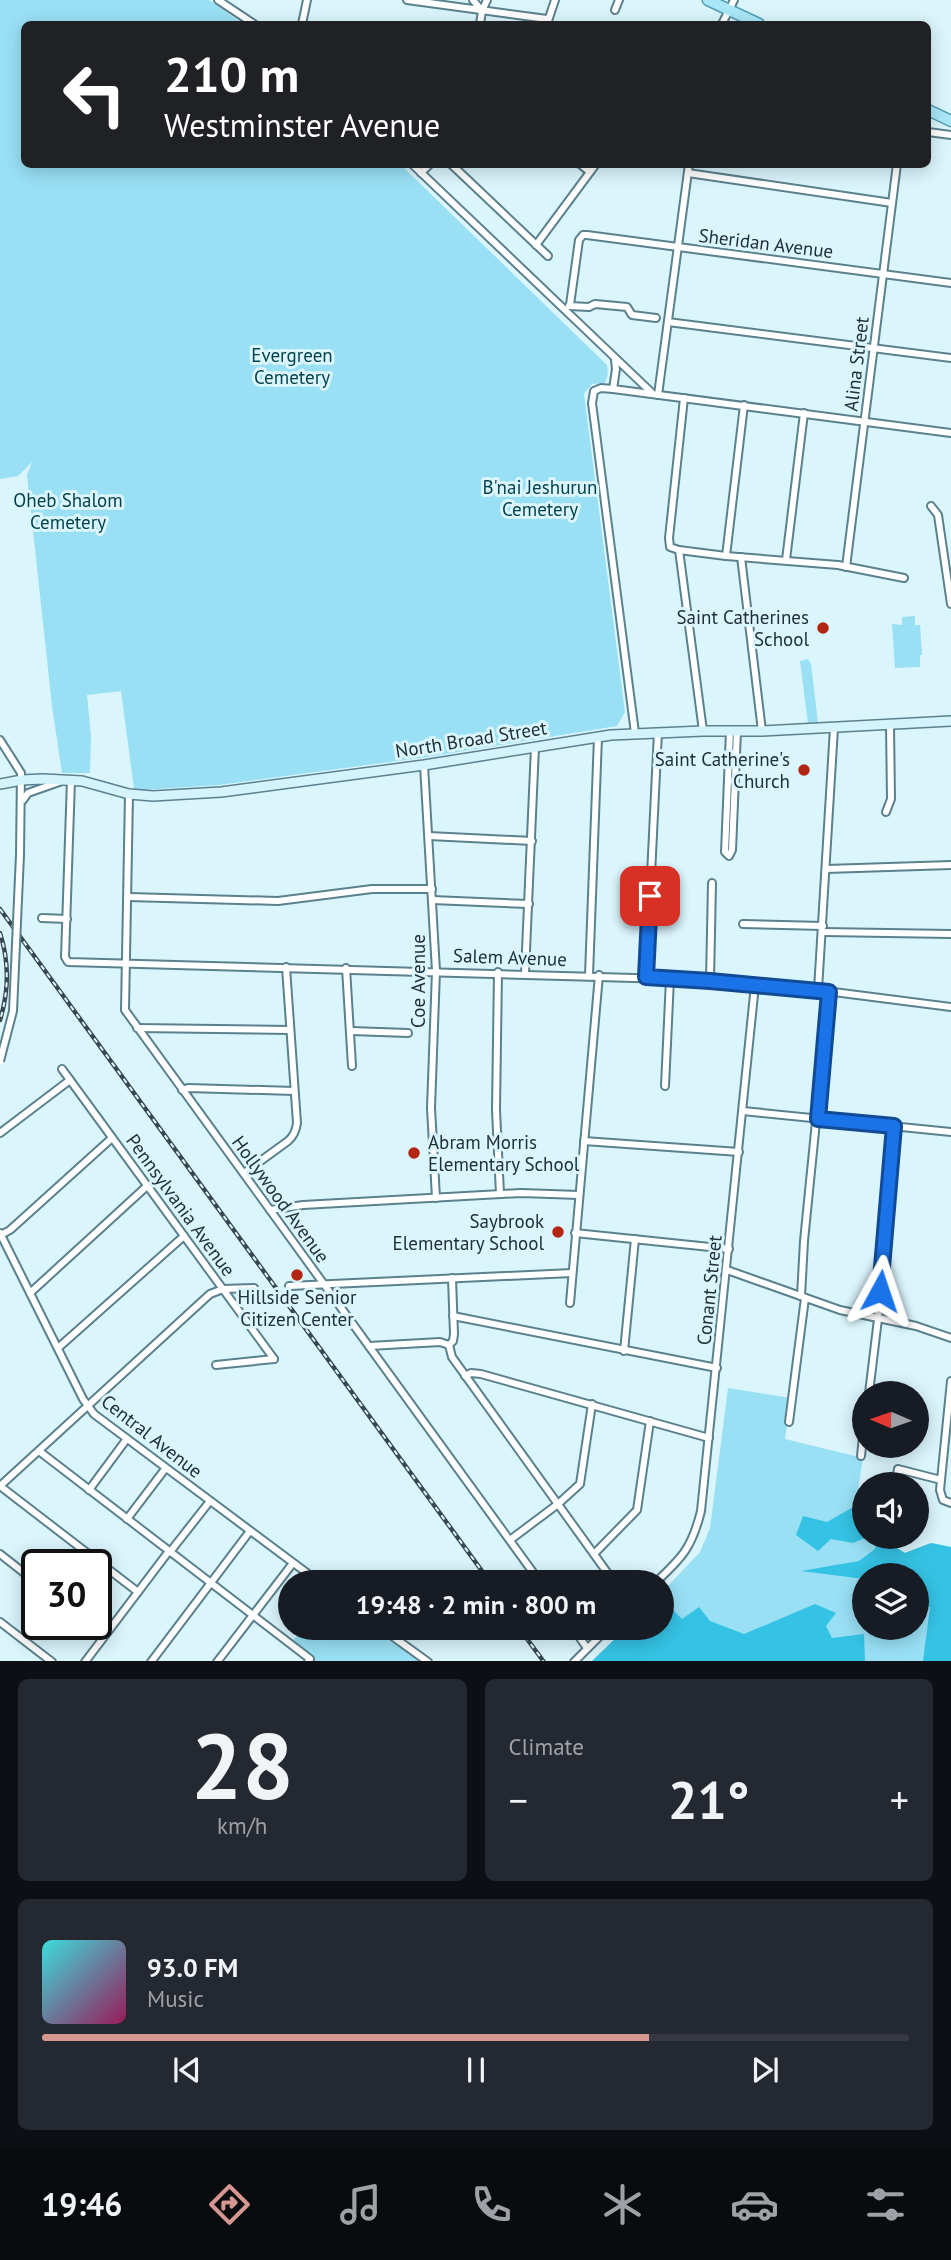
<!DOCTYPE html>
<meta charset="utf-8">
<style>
body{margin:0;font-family:"PT Sans",sans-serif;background:#242831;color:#f1f3f6;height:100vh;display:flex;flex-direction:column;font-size:26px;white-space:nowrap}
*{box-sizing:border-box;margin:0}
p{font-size:23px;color:#9ea1a6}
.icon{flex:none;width:38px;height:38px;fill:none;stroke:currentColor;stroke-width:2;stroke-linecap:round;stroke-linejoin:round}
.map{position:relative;height:1661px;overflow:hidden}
.side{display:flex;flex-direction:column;gap:18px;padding:18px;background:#0d0f14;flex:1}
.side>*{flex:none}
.top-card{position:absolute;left:21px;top:21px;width:910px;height:147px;border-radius:10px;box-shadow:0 4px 18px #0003;background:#202124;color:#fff;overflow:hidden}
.needle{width:46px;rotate:272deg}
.controls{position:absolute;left:852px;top:1381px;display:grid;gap:14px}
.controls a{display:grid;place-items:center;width:77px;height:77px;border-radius:50%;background:#171b24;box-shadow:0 4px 18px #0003;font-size:35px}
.speed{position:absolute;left:21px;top:1549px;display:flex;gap:14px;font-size:35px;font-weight:700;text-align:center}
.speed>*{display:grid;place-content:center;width:91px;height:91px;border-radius:50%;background:#171b24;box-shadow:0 4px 18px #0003;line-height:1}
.speed .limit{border:4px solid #111;border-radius:10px;background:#fff;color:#111}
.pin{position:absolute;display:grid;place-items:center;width:60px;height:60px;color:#fff;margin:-30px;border-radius:14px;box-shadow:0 4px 10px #0006}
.me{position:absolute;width:77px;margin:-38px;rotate:5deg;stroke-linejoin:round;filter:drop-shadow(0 0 5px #0008)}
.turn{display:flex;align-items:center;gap:24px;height:147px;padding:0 28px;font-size:32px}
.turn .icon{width:91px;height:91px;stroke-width:2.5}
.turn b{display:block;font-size:49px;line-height:60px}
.big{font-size:52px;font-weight:700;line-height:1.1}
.side .card{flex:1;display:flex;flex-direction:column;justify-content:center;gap:10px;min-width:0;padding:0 24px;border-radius:10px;background:#242831}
.side .dial{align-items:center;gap:0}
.dial b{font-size:91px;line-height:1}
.song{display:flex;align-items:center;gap:21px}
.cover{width:84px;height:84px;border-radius:10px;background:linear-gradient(135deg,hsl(180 70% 55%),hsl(330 70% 35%))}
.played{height:7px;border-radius:4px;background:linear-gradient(90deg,#d59790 70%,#363941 70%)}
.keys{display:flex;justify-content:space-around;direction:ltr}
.heat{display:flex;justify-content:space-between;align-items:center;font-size:38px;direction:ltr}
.side .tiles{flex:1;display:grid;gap:18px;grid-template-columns:1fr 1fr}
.card:last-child{grid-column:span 2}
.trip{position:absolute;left:278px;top:1570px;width:396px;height:70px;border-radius:35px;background:#171b24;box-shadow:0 4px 18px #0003;font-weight:700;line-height:70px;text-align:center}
.menu{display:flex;height:112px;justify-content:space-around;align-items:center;background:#090b0e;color:#9ea1a6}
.menu .icon{width:49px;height:49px}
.menu .active{color:#d59790}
.menu b{font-size:32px;color:#f1f3f6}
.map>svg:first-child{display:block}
.green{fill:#99e0f5;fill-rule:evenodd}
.forest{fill:#35c3e5}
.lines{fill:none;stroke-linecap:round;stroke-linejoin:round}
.street-casing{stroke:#5a818d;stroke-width:10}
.secondary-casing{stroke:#5a818d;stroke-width:12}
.primary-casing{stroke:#539db2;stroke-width:13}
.street{stroke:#fff;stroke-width:6}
.secondary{stroke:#d4f3fc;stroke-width:9}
.primary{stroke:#a9e7f8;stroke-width:10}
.rail-casing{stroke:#37494e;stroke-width:4.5}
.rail{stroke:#dbf5fd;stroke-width:2;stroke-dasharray:5;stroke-linecap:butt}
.street-bridge-casing{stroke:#5a818d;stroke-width:10;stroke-linecap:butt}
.street-bridge{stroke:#fff;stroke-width:6}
.route-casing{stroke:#114b97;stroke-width:18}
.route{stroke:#1a73e8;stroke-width:12}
.poi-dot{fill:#b32614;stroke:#dbf5fd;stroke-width:2.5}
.labels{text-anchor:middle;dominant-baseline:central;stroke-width:6;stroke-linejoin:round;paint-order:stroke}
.street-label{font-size:19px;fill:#203136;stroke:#dbf5fd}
.park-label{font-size:19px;fill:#003f4d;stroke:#dbf5fd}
.poi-label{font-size:19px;fill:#203136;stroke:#dbf5fd;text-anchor:end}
</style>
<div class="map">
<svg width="951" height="1662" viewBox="0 0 951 1662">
<rect width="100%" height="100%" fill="#dbf5fd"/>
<g class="green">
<path d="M0,0H209L243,24H24V164L401,165L607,365L608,374L605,383L592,384L584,394L625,712L617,726L427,757L219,785L141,790L134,789L121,691L87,695L91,736L90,773H62L52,706L27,475L32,462L18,476L0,479Z"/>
<path d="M915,616V625H920L922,655H920V667L895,668L892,624L902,625V617Z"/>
<path d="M808,659L811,664L818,723L808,724L800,661Z"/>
<path d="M728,1388L791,1398L785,1439L863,1458L854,1515L864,1518V1536L890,1537V1544L905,1553L931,1543L951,1547V1661L592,1662L626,1628H662V1592L700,1552L710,1528ZM864,1575H917V1628H864Z"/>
<path d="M303,1628H372L419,1661H310L291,1643Z"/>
</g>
<g class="forest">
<path d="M855,1506L854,1515L864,1518V1536L867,1537L853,1543L831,1539L818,1551L796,1535L803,1516L827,1522Z"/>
<path d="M879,1537H890V1544L905,1553L931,1543L951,1547V1661H923L930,1607L917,1601V1575H864V1579L801,1571L859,1561L875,1549Z"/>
<path d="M815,1604L836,1613L826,1626L832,1638L864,1634L865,1661H592L626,1628H633L640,1634L650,1628H662V1619L673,1610L682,1619L699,1607L710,1621L744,1634Z"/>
</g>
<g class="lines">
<g class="street-casing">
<g id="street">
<path d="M218,0L254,24"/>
<path d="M407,0L547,19"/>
<path d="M473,0L482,11"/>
<path d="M615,10L619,0"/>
<path d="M302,24L307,0"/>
<path d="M480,24L482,11L487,0"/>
<path d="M547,24L555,0"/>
<path d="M722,24L734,0"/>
<path d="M928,132L951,135"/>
<path d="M412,164L651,392"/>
<path d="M451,164L548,256"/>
<path d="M580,164L590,172"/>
<path d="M421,173L430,164"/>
<path d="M688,173L892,203"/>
<path d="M536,245L596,164"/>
<path d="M570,305L579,240L583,235H587L951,283"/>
<path d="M569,306L589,307L595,304L627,307L632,315L656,318"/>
<path d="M668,322L951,358"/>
<path d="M613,389L616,369L615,360"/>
<path d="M658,395L689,164"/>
<path d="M684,398L669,538L670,547L679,550L726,556L838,565L904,578"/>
<path d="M931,506L938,515L951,604"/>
<path d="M679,550L703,731"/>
<path d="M726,556L744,405"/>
<path d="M741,557L762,731"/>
<path d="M786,560L804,413"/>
<path d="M846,567L897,164"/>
<path d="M730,731L725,852L729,856L732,850L737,731"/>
<path d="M635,733L592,403L594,391L601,388L613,389L951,433"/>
<path d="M0,740L21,773L20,855"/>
<path d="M424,765L436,971L431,1108L436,1198"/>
<path d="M71,780L65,957L68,962L670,979L818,990L951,1007"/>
<path d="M129,794L125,1010L540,1582"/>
<path d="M23,800L28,793L62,781"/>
<path d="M886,812L891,799L890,725"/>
<path d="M429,836L532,841"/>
<path d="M826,869L951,865"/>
<path d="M128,897L278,901L372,889H432"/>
<path d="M432,900L529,904"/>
<path d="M42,918L67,919"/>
<path d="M743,924L823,926"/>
<path d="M823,932L951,934"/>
<path d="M346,968L352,1066"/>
<path d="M498,972L496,1110L500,1194"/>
<path d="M525,973L535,747"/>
<path d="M589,975L598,737"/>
<path d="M646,977L658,732"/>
<path d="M710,981L712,883"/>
<path d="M818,990L834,728"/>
<path d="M137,1028L290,1030"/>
<path d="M351,1031L408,1033"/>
<path d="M62,1069L274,1359"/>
<path d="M665,1086L670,979"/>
<path d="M182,1090L188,1088L294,1091"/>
<path d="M743,1111L951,1132"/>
<path d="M0,1133L70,1080"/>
<path d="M584,1141L739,1152"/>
<path d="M244,1173L288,1141C294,1136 296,1131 297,1123L286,967"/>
<path d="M270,1210L303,1205L521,1193L579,1195"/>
<path d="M0,1233L83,1399L94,1414L319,1582"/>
<path d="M575,1233L729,1249"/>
<path d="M1,1235L10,1230L112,1138"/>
<path d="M727,1270L840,1310L916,1326L951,1338"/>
<path d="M289,1286L572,1273"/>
<path d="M30,1293L147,1186"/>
<path d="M801,1296L804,1241L829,992"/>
<path d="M570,1303L599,975"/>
<path d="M453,1316L717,1368"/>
<path d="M449,1345L452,1357L614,1582"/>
<path d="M449,1345L453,1341L454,1334L452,1278"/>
<path d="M369,1346L440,1342L449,1345"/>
<path d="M58,1348L184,1236"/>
<path d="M624,1351L635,1239"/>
<path d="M216,1365L274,1359"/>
<path d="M465,1376L471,1373L481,1374L709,1438"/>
<path d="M951,1381L940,1490L943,1500L951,1503"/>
<path d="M869,1393L878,1319L894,1126"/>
<path d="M789,1422L805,1298"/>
<path d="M39,1451L310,1659L308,1662"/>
<path d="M861,1456L864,1427"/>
<path d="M895,1484L898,1469L941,1480"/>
<path d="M0,1486L210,1294L223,1289L254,1288"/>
<path d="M0,1486L138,1592"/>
<path d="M89,1490L126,1440"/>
<path d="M127,1519L165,1469"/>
<path d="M510,1540L558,1504L580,1484L592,1404"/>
<path d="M170,1552L210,1501"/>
<path d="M0,1554L37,1583"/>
<path d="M594,1554L637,1510L650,1421"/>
<path d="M656,1582C683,1557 692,1547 701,1511L755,985"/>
<path d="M0,1622L52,1662"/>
<path d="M89,1624L104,1636"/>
<path d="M381,1628L428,1662"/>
<path d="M573,1628L587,1648"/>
<path d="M85,1662L169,1551"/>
<path d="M151,1662L250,1531"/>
<path d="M217,1662L293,1563"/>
<path d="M574,1662L608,1628"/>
</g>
</g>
<g class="secondary-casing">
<path id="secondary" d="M0,784L22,780L43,779L82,781L129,794L153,796L221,792L424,765L611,735L703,731H762L951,721"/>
</g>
<g class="primary-casing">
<g id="primary">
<path d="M708,0L759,24"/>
<path d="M928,110L951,121"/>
</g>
</g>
<use href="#street" class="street"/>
<use href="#secondary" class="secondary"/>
<use href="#primary" class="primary"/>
<g class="rail-casing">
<g id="rail">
<path d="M0,909L490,1582"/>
<path d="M0,933C9,961 9,991 0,1020"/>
<path d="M519,1628L544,1662"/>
</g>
</g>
<use href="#rail" class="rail"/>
<g class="street-bridge-casing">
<path id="street-bridge" d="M0,1061L13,1011L20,855"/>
</g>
<use href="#street-bridge" class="street-bridge"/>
</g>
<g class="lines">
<g class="route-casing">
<path id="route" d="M650,896L646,977L710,981L829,992L818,1119L894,1126L880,1291"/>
</g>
<use href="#route" class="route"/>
</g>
<g class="poi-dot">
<circle cx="823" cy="628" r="7"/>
<circle cx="804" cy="770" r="7"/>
<circle cx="414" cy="1153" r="7"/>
<circle cx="558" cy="1232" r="7"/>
<circle cx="297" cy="1275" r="7"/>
</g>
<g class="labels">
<g class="street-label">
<text transform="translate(766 243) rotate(7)">Sheridan Avenue</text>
<text transform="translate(856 364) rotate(-83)">Alina Street</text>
<text transform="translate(471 739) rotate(-9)">North Broad Street</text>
<text transform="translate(510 957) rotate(2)">Salem Avenue</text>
<text transform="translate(418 981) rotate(-90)">Coe Avenue</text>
<text transform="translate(281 1199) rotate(54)">Hollywood Avenue</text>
<text transform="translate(181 1205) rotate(54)">Pennsylvania Avenue</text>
<text transform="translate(709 1290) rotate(-84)">Conant Street</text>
<text transform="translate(152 1436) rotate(38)">Central Avenue</text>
</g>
<g class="park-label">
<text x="292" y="355">Evergreen<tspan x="292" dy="22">Cemetery</tspan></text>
<text x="540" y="487">B'nai Jeshurun<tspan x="540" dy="22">Cemetery</tspan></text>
<text x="68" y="500">Oheb Shalom<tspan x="68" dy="22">Cemetery</tspan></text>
</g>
<g class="poi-label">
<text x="809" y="617">Saint Catherines<tspan x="809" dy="22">School</tspan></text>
<text x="790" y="759">Saint Catherine's<tspan x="790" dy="22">Church</tspan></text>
<text x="428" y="1142" text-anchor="start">Abram Morris<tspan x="428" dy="22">Elementary School</tspan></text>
<text x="544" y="1221">Saybrook<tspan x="544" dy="22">Elementary School</tspan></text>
<text x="297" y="1297" text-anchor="middle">Hillside Senior<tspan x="297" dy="22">Citizen Center</tspan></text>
</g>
</g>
</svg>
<div class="controls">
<a><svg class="needle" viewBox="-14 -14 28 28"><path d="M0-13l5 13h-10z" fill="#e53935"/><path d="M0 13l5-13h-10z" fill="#9ea1a6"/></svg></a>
<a><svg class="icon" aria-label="sound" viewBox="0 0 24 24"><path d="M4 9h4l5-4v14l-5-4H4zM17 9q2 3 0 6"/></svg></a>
<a><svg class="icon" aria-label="layers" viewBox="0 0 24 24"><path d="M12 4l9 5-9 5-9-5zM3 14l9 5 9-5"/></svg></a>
</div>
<div class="speed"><div class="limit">30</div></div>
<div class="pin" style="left:650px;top:896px;background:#d93025"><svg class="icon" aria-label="arrive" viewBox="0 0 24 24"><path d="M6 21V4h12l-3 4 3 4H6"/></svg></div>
<svg class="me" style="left:880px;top:1291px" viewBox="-20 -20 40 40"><path d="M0-17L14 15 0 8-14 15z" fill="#1a73e8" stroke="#fff" stroke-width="4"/></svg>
<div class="trip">19:48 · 2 min · 800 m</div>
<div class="top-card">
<div class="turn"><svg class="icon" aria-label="left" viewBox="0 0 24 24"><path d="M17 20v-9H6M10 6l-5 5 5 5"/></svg><div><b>210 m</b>Westminster Avenue</div></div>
</div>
</div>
<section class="side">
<div class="tiles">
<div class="card dial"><b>28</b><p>km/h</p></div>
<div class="card"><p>Climate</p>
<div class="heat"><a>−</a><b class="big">21°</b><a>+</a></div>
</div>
<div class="card">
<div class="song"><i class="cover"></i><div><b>93.0 FM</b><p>Music</p></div></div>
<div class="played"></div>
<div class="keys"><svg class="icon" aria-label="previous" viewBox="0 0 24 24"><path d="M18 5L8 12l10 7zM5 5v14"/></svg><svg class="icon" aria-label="pause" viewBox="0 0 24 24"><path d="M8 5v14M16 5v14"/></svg><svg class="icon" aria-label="next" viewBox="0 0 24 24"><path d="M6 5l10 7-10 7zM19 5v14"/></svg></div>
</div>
</div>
</section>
<nav class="menu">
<b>19:46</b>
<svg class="icon active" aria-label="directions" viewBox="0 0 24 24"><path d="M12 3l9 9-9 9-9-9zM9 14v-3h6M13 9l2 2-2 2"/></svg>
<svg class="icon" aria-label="music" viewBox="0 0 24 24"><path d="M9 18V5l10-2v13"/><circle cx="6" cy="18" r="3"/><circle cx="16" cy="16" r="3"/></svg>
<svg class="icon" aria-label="phone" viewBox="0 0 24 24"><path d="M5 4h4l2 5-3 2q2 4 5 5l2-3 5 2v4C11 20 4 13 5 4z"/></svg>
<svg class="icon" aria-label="climate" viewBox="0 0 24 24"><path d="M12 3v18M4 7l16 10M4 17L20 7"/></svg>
<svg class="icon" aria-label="car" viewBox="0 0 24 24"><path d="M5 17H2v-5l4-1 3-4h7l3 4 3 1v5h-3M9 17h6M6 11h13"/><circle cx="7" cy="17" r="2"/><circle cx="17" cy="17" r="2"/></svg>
<svg class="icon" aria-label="filters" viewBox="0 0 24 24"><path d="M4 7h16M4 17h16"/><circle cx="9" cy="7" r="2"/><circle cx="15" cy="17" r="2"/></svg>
</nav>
